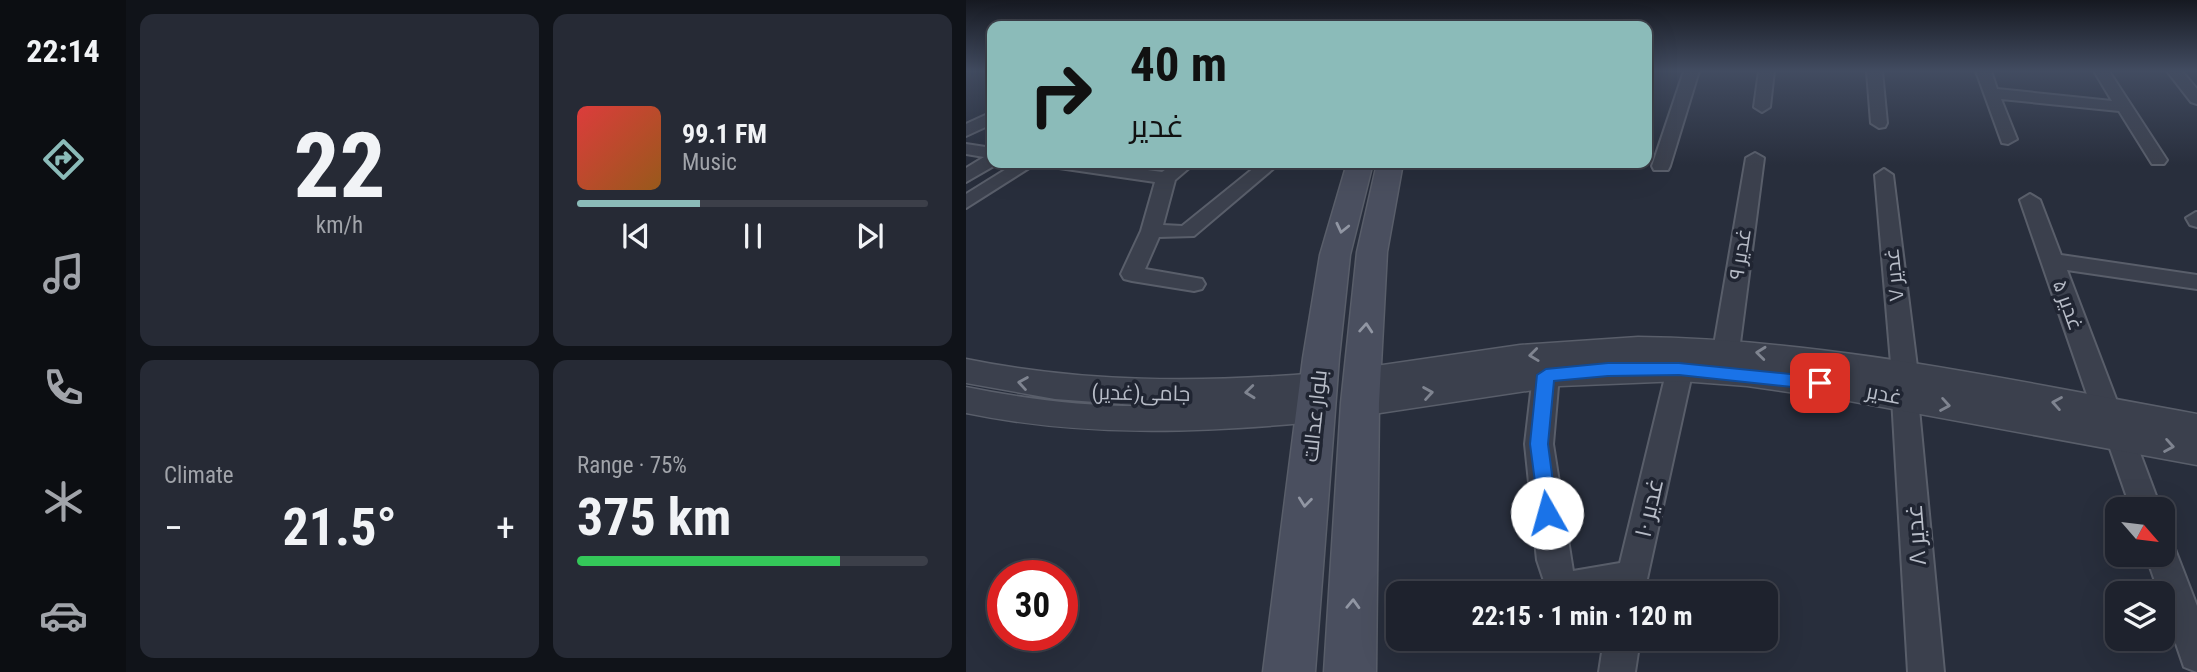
<!DOCTYPE html>
<meta charset="utf-8">
<style>
body{margin:0;font-family:"Roboto Condensed",Cairo,sans-serif;background:#262a35;color:#f1f3f6;height:100vh;display:flex;flex-direction:column;font-size:26px;white-space:nowrap}
*{box-sizing:border-box;margin:0}
p{font-size:23px;color:#a1a4aa}
.icon{flex:none;width:38px;height:38px;fill:none;stroke:currentColor;stroke-width:2;stroke-linecap:round;stroke-linejoin:round}
.map{position:relative;flex:1;overflow:hidden}
.panel{display:flex;flex-direction:column;gap:14px;padding:14px;background:#101319;width:840px}
.panel>*{flex:none}
.hud{position:absolute;left:21px;top:21px;width:665px;height:147px;border-radius:14px;box-shadow:0 7px 28px #0002,0 0 0 2px #3c3f49;background:#8bbbb9;color:#111;overflow:hidden}
.needle{width:46px;rotate:118deg}
.fabs{position:absolute;left:1139px;top:497px;display:grid;gap:14px}
.fabs a{display:grid;place-items:center;width:70px;height:70px;border-radius:14px;background:#1e222d;box-shadow:0 7px 28px #0002,0 0 0 2px #3c3f49;font-size:35px}
.speed{position:absolute;left:21px;top:560px;display:flex;gap:14px;font-size:35px;font-weight:700;text-align:center}
.speed>*{display:grid;place-content:center;width:91px;height:91px;border-radius:50%;background:#1e222d;box-shadow:0 7px 28px #0002,0 0 0 2px #3c3f49;line-height:1}
.speed .limit{border:10px solid #d22;background:#fff;color:#111}
.pin{position:absolute;display:grid;place-items:center;width:60px;height:60px;color:#fff;margin:-30px;border-radius:14px;box-shadow:0 4px 10px #0006}
.me{position:absolute;width:77px;margin:-38px;rotate:353deg;stroke-linejoin:round;filter:drop-shadow(0 0 5px #0008)}
.turn{display:flex;align-items:center;gap:24px;height:147px;padding:0 28px;font-size:32px}
.turn .icon{width:91px;height:91px;stroke-width:2.5}
.turn b{display:block;font-size:49px;line-height:60px}
.big{font-size:52px;font-weight:700;line-height:1.1}
.panel .tile{flex:1;display:flex;flex-direction:column;justify-content:center;gap:10px;min-width:0;padding:0 24px;border-radius:14px;background:#262a35}
.panel .dial{align-items:center;gap:0}
.dial b{font-size:91px;line-height:1}
.song{display:flex;align-items:center;gap:21px}
.cover{width:84px;height:84px;border-radius:10px;background:linear-gradient(135deg,hsl(0 70% 55%),hsl(30 70% 35%))}
.played{height:7px;border-radius:4px;background:linear-gradient(90deg,#8bbbb9 35%,#3c3f49 35%)}
.keys{display:flex;justify-content:space-around;direction:ltr}
.heat{display:flex;justify-content:space-between;align-items:center;font-size:38px;direction:ltr}
.charge{height:10px;border-radius:5px;background:linear-gradient(90deg,#34c759 75%,#3c3f49 0)}
.panel .tiles{flex:1;display:grid;gap:14px;grid-template-columns:repeat(2,1fr)}
.trip{position:absolute;left:420px;top:581px;width:392px;height:70px;border-radius:14px;background:#1e222d;box-shadow:0 7px 28px #0002,0 0 0 2px #3c3f49;font-weight:700;line-height:70px;text-align:center}
main{display:flex;flex:1;min-height:0}
.tabs{display:flex;flex-direction:column;width:126px;justify-content:space-around;align-items:center;background:#0c0e12;color:#a1a4aa}
.tabs .icon{width:49px;height:49px}
.tabs .on{color:#8bbbb9}
.tabs b{font-size:32px;color:#f1f3f6}
.map>svg:first-child{display:block}
.lines{fill:none;stroke-linecap:round;stroke-linejoin:round}
.minor-casing{stroke:#595e6a;stroke-width:4}
.tertiary-casing{stroke:#595e6a;stroke-width:3}
.secondary-casing{stroke:#595e6a;stroke-width:3}
.minor{fill:#3b404d;fill-rule:evenodd}
.tertiary{fill:#3b404d;fill-rule:evenodd}
.secondary{fill:#4a4f5f;fill-rule:evenodd}
.oneway{stroke:#9196a3}
.oneway2{stroke:#7f8490}
.route{fill:#1a73e8;stroke:#114b97;stroke-width:2}
.labels{text-anchor:middle;dominant-baseline:central;stroke-width:7;stroke-linejoin:round;paint-order:stroke}
.street-label{font-size:21px;fill:#b7bcc7;stroke:#202532}
.near-street-label{font-size:24px;fill:#b7bcc7;stroke:#202532}
</style>
<main>
<nav class="tabs">
<b>22:14</b>
<svg class="icon on" aria-label="directions" viewBox="0 0 24 24"><path d="M12 3l9 9-9 9-9-9zM9 14v-3h6M13 9l2 2-2 2"/></svg>
<svg class="icon" aria-label="music" viewBox="0 0 24 24"><path d="M9 18V5l10-2v13"/><circle cx="6" cy="18" r="3"/><circle cx="16" cy="16" r="3"/></svg>
<svg class="icon" aria-label="phone" viewBox="0 0 24 24"><path d="M5 4h4l2 5-3 2q2 4 5 5l2-3 5 2v4C11 20 4 13 5 4z"/></svg>
<svg class="icon" aria-label="climate" viewBox="0 0 24 24"><path d="M12 3v18M4 7l16 10M4 17L20 7"/></svg>
<svg class="icon" aria-label="car" viewBox="0 0 24 24"><path d="M5 17H2v-5l4-1 3-4h7l3 4 3 1v5h-3M9 17h6M6 11h13"/><circle cx="7" cy="17" r="2"/><circle cx="17" cy="17" r="2"/></svg>
</nav>
<section class="panel">
<div class="tiles">
<div class="tile dial"><b>22</b><p>km/h</p></div>
<div class="tile">
<div class="song"><i class="cover"></i><div><b>99.1 FM</b><p>Music</p></div></div>
<div class="played"></div>
<div class="keys"><svg class="icon" aria-label="previous" viewBox="0 0 24 24"><path d="M18 5L8 12l10 7zM5 5v14"/></svg><svg class="icon" aria-label="pause" viewBox="0 0 24 24"><path d="M8 5v14M16 5v14"/></svg><svg class="icon" aria-label="next" viewBox="0 0 24 24"><path d="M6 5l10 7-10 7zM19 5v14"/></svg></div>
</div>
<div class="tile"><p>Climate</p>
<div class="heat"><a>−</a><b class="big">21.5°</b><a>+</a></div>
</div>
<div class="tile"><p>Range · 75%</p><b class="big">375 km</b><div class="charge"></div></div>
</div>
</section>
<div class="map">
<svg width="1231" height="672" viewBox="0 0 1231 672">
<rect width="100%" height="100%" fill="#282e3c"/>
<g class="lines">
<g class="minor-casing">
<g id="minor">
<path d="M718,71H733L704,166L702,170H688L686,166Z"/>
<path d="M793,71H808L804,107L796,112L788,107Z"/>
<path d="M901,71H916L921,123L919,127L913,128L905,123Z"/>
<path d="M1010,71H1025L1031,89L1146,101L1128,71H1143L1201,160L1198,164H1186L1153,111L1035,99L1051,139L1042,144L1036,143Z"/>
<path d="M1201,71H1216L1231,89V104L1225,102Z"/>
<path d="M26,112V124L0,136V124Z"/>
<path d="M0,144L26,148V163H33L0,182V168L18,157L0,154Z"/>
<path d="M789,153L798,158L773,351L769,357L760,360L751,357L747,351L780,158Z"/>
<path d="M50,163H71L0,208V194Z"/>
<path d="M84,163H131L196,172L209,163H229L209,180L197,225L216,226L294,163H314L228,236L193,237L179,269L236,279L239,284L236,289L228,291L166,281L158,279L155,274L175,231L189,182L93,168Z"/>
<path d="M918,169L927,175L952,375L948,382L939,385L930,382L926,375L909,175Z"/>
<path d="M1064,194L1074,200L1095,255L1231,275V289L1101,270L1155,412L1151,420L1141,423L1131,420L1127,412L1054,200Z"/>
<path d="M1230,212H1231V227L1224,225L1220,218Z"/>
<path d="M714,359L723,362L727,369L679,588L665,593H582L571,560L559,444L567,375L571,368L580,365L589,368L593,375L587,444L607,571L654,563L701,369L705,362Z"/>
<path d="M939,388L948,391L952,398L978,672H942L926,398L930,391Z"/>
<path d="M1154,426L1164,429L1168,437L1195,509H1165L1140,437L1144,429Z"/>
<path d="M1197,540L1207,544L1231,606V672L1218,667L1197,606V593H1193L1180,555H1197Z"/>
<path d="M638,639H674L669,672H633Z"/>
</g>
</g>
<g class="tertiary-casing">
<g id="tertiary">
<path d="M672,337C859,339 1048,381 1231,414V465L878,400L781,386L715,381L594,386L394,416L382,412L378,403L382,394L392,391L385,388L380,380L385,372L396,368L554,345Z"/>
<path d="M0,359C118,383 233,383 352,373L363,376L368,385L363,394L352,397L361,400L365,409L361,418L349,422C231,433 117,437 0,413V387C60,399 121,407 183,406L89,399L0,383Z"/>
</g>
</g>
<g class="secondary-casing">
<g id="secondary">
<path d="M381,163H407L384,255L373,358L349,672H297L337,358L354,255Z"/>
<path d="M411,163H437L421,252L413,403L410,672H358L375,403L391,252Z"/>
</g>
</g>
<use href="#minor" class="minor"/>
<use href="#tertiary" class="tertiary"/>
<use href="#secondary" class="secondary"/>
</g>
<defs><path id="oneway-chevron" d="M-2-3.5L2.5 0L-2 3.5" fill="none" stroke-width="1.6" stroke-linecap="round" stroke-linejoin="round" transform="scale(1.75)"/></defs>
<g class="oneway">
<use href="#oneway-chevron" transform="translate(376 228) rotate(103)"/>
<use href="#oneway-chevron" transform="translate(400 328) rotate(-86)"/>
<use href="#oneway-chevron" transform="translate(339 502) rotate(96)"/>
<use href="#oneway-chevron" transform="translate(387 604) rotate(-88)"/>
</g>
<g class="oneway2">
<use href="#oneway-chevron" transform="translate(795 353) rotate(-174)"/>
<use href="#oneway-chevron" transform="translate(568 355) rotate(173)"/>
<use href="#oneway-chevron" transform="translate(57 383) rotate(-171)"/>
<use href="#oneway-chevron" transform="translate(284 392) rotate(174)"/>
<use href="#oneway-chevron" transform="translate(462 393) rotate(-9)"/>
<use href="#oneway-chevron" transform="translate(1091 403) rotate(-170)"/>
<use href="#oneway-chevron" transform="translate(979 405) rotate(10)"/>
<use href="#oneway-chevron" transform="translate(1203 446) rotate(10)"/>
</g>
<linearGradient id="sky" x2="0" y2="1"><stop stop-color="#161921"/><stop offset="0.43" stop-color="#424c61"/><stop offset="1" stop-color="#424c61" stop-opacity="0"/></linearGradient>
<rect width="1231" height="165" fill="url(#sky)"/>
<path class="route" d="M642,363H713L854,377L863,383L854,390L713,375L642,376L588,381L582,444L591,513L588,520L581,522L574,520L564,444L571,375L580,369Z"/>
<g class="labels">
<g class="street-label">
<text transform="translate(774 254) rotate(-81)">غدیر ۹</text>
<text transform="translate(928 275) rotate(-96)">غدیر ۷</text>
<text transform="translate(1102 305) rotate(70)">غدیر ۵</text>
<text transform="translate(175 393) rotate(1)">جامی(غدیر)</text>
<text transform="translate(918 394) rotate(11)">غدیر</text>
<text transform="translate(349 416) rotate(-84)">بلوار عدالت</text>
</g>
<g class="near-street-label">
<text transform="translate(683 508) rotate(-77)">غدیر ۱۰</text>
<text transform="translate(950 535) rotate(-94)">غدیر ۸</text>
</g>
</g>
</svg>
<div class="fabs">
<a><svg class="needle" viewBox="-14 -14 28 28"><path d="M0-13l5 13h-10z" fill="#e53935"/><path d="M0 13l5-13h-10z" fill="#a1a4aa"/></svg></a>
<a><svg class="icon" aria-label="layers" viewBox="0 0 24 24"><path d="M12 4l9 5-9 5-9-5zM3 14l9 5 9-5"/></svg></a>
</div>
<div class="speed"><div class="limit">30</div></div>
<div class="pin" style="left:854px;top:383px;background:#d93025"><svg class="icon" aria-label="arrive" viewBox="0 0 24 24"><path d="M6 21V4h12l-3 4 3 4H6"/></svg></div>
<svg class="me" style="left:581px;top:513px" viewBox="-20 -20 40 40"><circle r="19" fill="#fff"/><path d="M0-13L10 11 0 6-10 11z" fill="#1a73e8"/></svg>
<div class="trip">22:15 · 1 min · 120 m</div>
<div class="hud">
<div class="turn"><svg class="icon" aria-label="right" viewBox="0 0 24 24"><path d="M7 20v-9h11M14 6l5 5-5 5"/></svg><div><b>40 m</b>غدیر</div></div>
</div>
</div>
</main>
